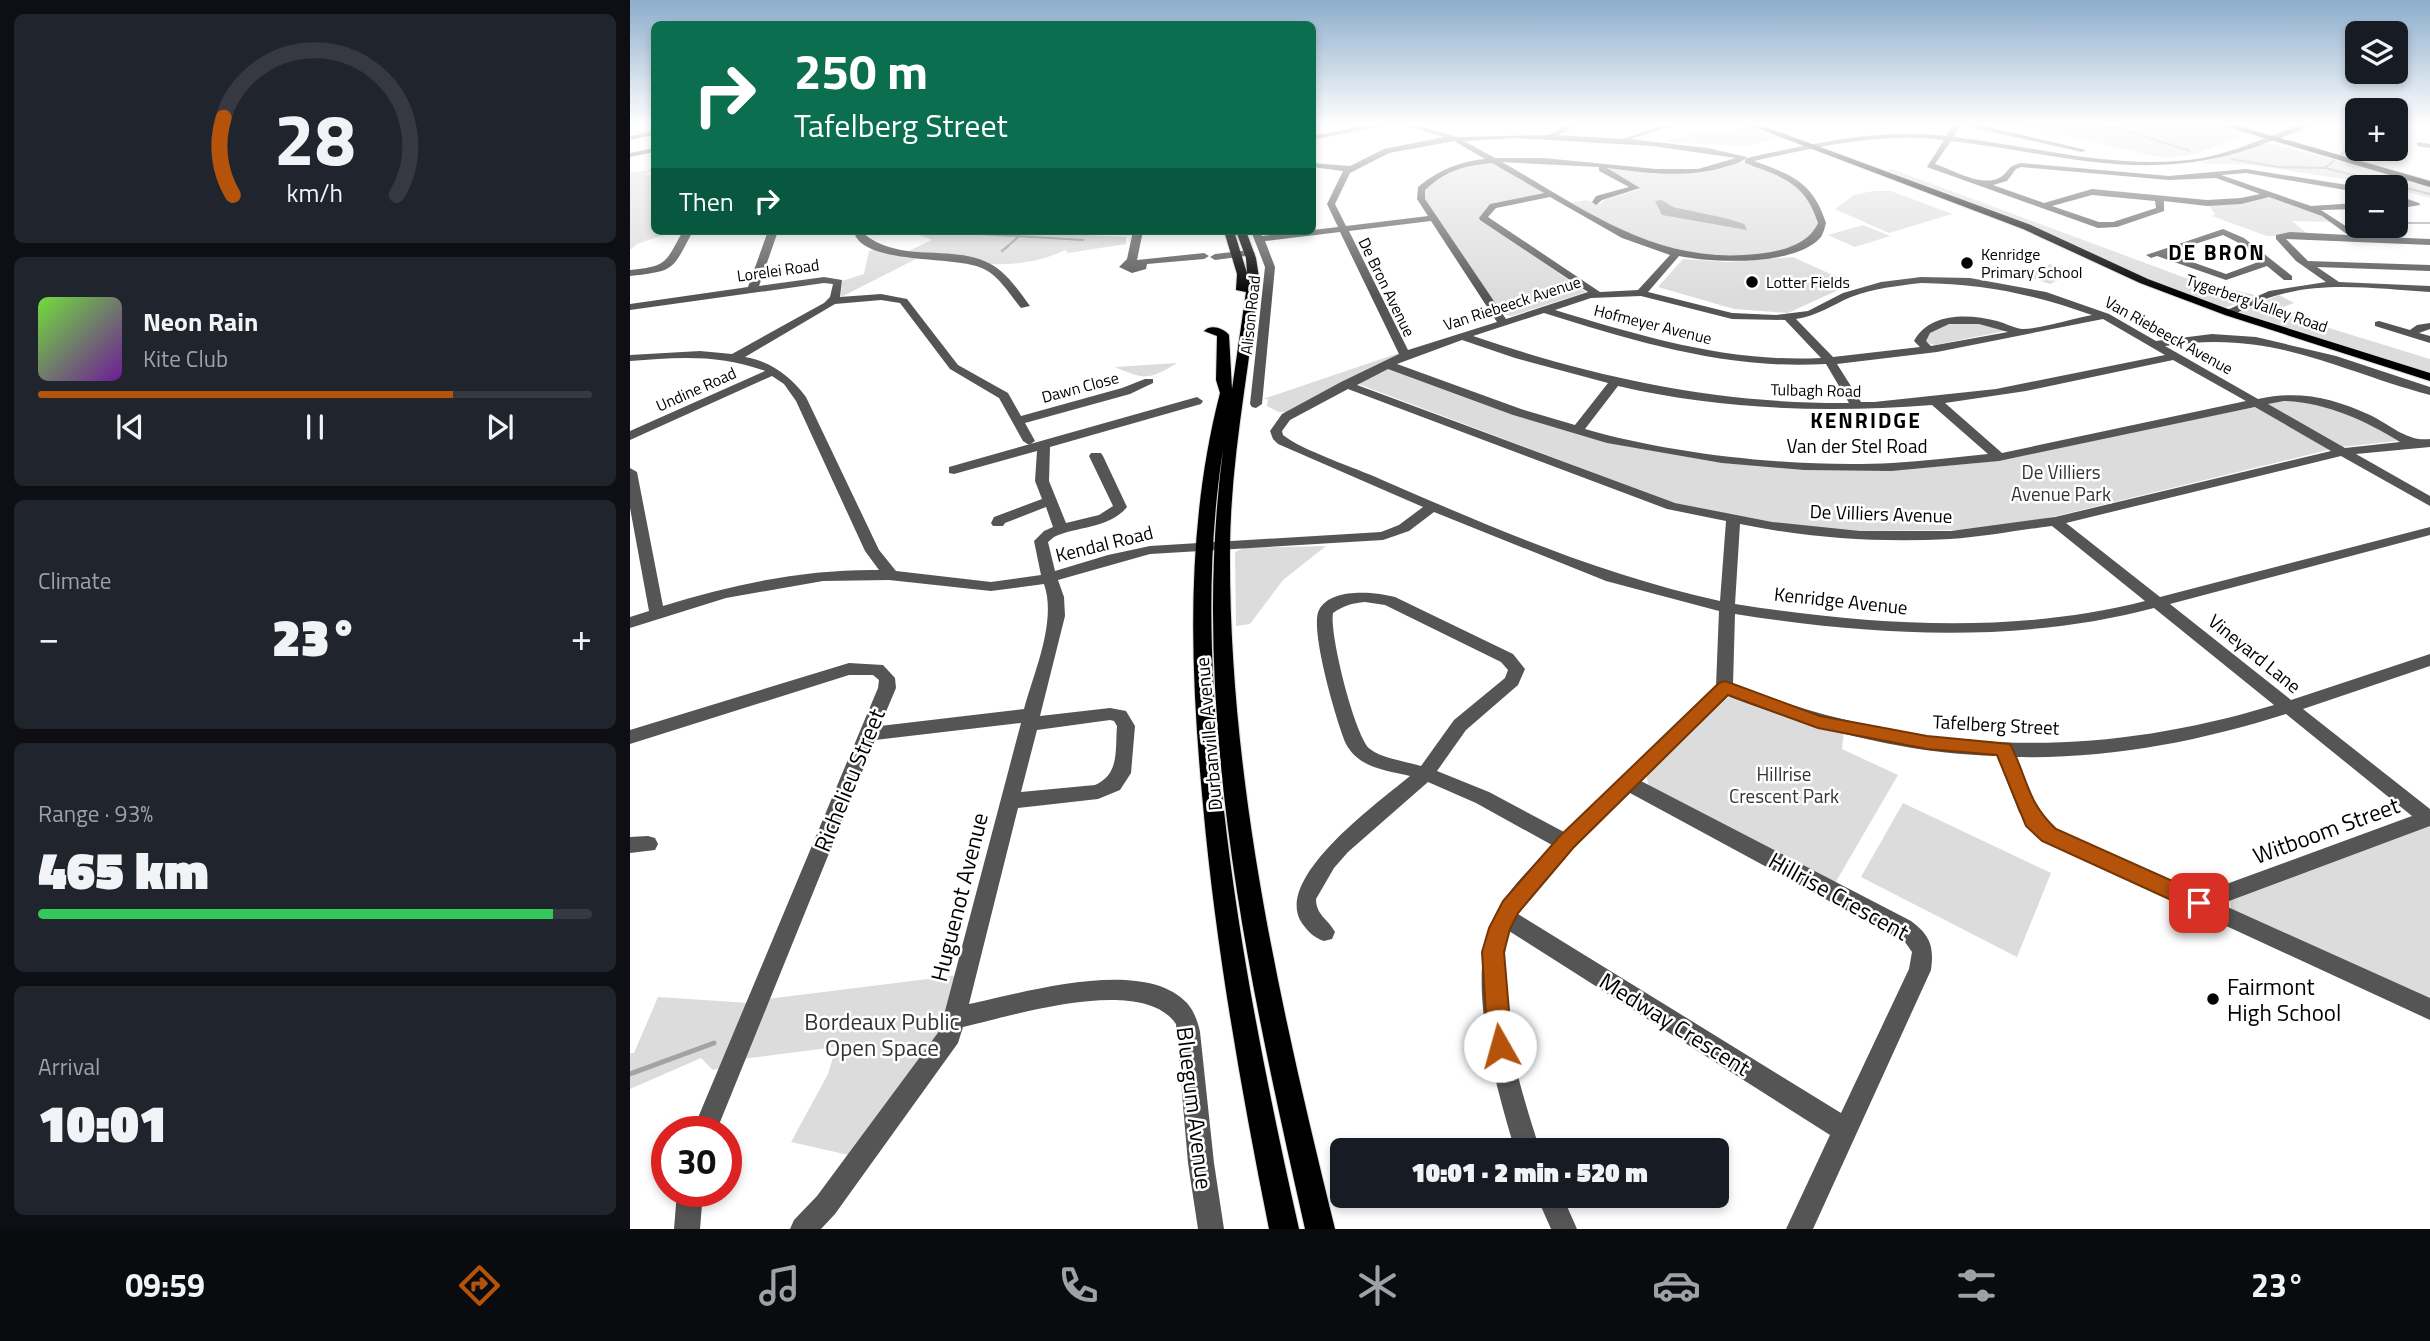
<!DOCTYPE html>
<meta charset="utf-8">
<style>
body{margin:0;font-family:"Titillium Web",sans-serif;background:#20242c;color:#f1f3f6;height:100vh;display:flex;flex-direction:column;font-size:26px;white-space:nowrap}
*{box-sizing:border-box;margin:0}
p{font-size:23px;color:#9ea1a6}
.icon{flex:none;width:38px;height:38px;fill:none;stroke:currentColor;stroke-width:2;stroke-linecap:round;stroke-linejoin:round}
.map{position:relative;flex:1;overflow:hidden}
.drawer{display:flex;flex-direction:column;gap:14px;padding:14px;background:#0d0f14;width:630px}
.drawer>*{flex:none}
.banner{position:absolute;left:21px;top:21px;width:665px;height:214px;border-radius:10px;box-shadow:0 4px 10px #0003;background:#0b6e4f;color:#fff;overflow:hidden}
.tools{position:absolute;left:1715px;top:21px;display:grid;gap:14px}
.tools a{display:grid;place-items:center;width:63px;height:63px;border-radius:10px;background:#171b24;box-shadow:0 4px 10px #0003;font-size:35px}
.speed{position:absolute;left:21px;top:1116px;display:flex;gap:14px;font-size:35px;font-weight:700;text-align:center}
.speed>*{display:grid;place-content:center;width:91px;height:91px;border-radius:50%;background:#171b24;box-shadow:0 4px 10px #0003;line-height:1}
.speed .limit{border:10px solid #d22;background:#fff;color:#111}
.pin{position:absolute;display:grid;place-items:center;width:60px;height:60px;color:#fff;margin:-30px;border-radius:14px;box-shadow:0 4px 10px #0006}
.me{position:absolute;width:77px;margin:-38px;rotate:353deg;stroke-linejoin:round;filter:drop-shadow(0 0 5px #0008)}
.turn{display:flex;align-items:center;gap:24px;height:147px;padding:0 28px;font-size:32px}
.turn .icon{width:91px;height:91px;stroke-width:2.5}
.turn b{display:block;font-size:49px;line-height:60px}
.then{display:flex;align-items:center;height:66px;padding:0 28px;background:#0003;gap:14px;font-size:26px}
.big{font-size:52px;font-weight:800;line-height:1.1}
.drawer .tile{flex:1;display:flex;flex-direction:column;justify-content:center;gap:10px;min-width:0;padding:0 24px;border-radius:10px;background:#20242c}
.drawer .dial{align-items:center;gap:0}
.dial svg{height:182px;overflow:visible;fill:none;stroke:#363941;stroke-width:7;stroke-linecap:round;text-anchor:middle}
.dial text{fill:#f1f3f6;stroke:none}
.song{display:flex;align-items:center;gap:21px}
.cover{width:84px;height:84px;border-radius:10px;background:linear-gradient(135deg,hsl(100 70% 55%),hsl(280 70% 35%))}
.played{height:7px;border-radius:4px;background:linear-gradient(90deg,#b45309 75%,#363941 75%)}
.keys{display:flex;justify-content:space-around;direction:ltr}
.heat{display:flex;justify-content:space-between;align-items:center;font-size:38px;direction:ltr}
.charge{height:10px;border-radius:5px;background:linear-gradient(90deg,#34c759 93%,#363941 0)}
.trip{position:absolute;left:700px;top:1138px;width:399px;height:70px;border-radius:10px;background:#171b24;box-shadow:0 4px 10px #0003;font-weight:800;line-height:70px;text-align:center}
.dock{display:flex;height:112px;justify-content:space-around;align-items:center;background:#090b0e;color:#9ea1a6}
.dock .icon{width:49px;height:49px}
.dock .on{color:#b45309}
.dock b{font-size:32px;color:#f1f3f6}
main{display:flex;flex:1;min-height:0}
.map>svg:first-child{display:block}
.green{fill:#dcdcdc}
.water{fill:#a3a3a3}
.lines{fill:none;stroke-linecap:round;stroke-linejoin:round}
.stream-far2{stroke:#a3a3a3;stroke-width:2}
.stream-far1{stroke:#a3a3a3;stroke-width:2.5}
.stream{stroke:#a3a3a3;stroke-width:5}
.major-casing{stroke:#dbdbdb;stroke-width:2}
.minor{fill:#555;fill-rule:evenodd}
.major{fill:#000;fill-rule:evenodd}
.route{fill:#b45309;stroke:#753606;stroke-width:2}
.poi-dot{fill:#000;stroke:#fff;stroke-width:2.5}
.labels{text-anchor:middle;dominant-baseline:central;stroke-width:5;stroke-linejoin:round;paint-order:stroke}
.far-poi-label{font-size:16px;fill:#000;stroke:#fff;text-anchor:start}
.far-street-label{font-size:16px;fill:#000;stroke:#fff}
.street-label{font-size:19px;fill:#000;stroke:#fff}
.park-label{font-size:19px;fill:#333;stroke:#fff}
.far-district-label{font-size:21px;font-weight:bold;letter-spacing:2px;fill:#000;stroke:#fff}
.near-street-label{font-size:23px;fill:#000;stroke:#fff}
.near-poi-label{font-size:23px;fill:#000;stroke:#fff;text-anchor:start}
.near-park-label{font-size:23px;fill:#333;stroke:#fff}
</style>
<main>
<section class="drawer">
<div class="tile dial"><svg viewBox="0 0 100 80">
<path d="M14 69A42 42 0 1 1 86 69"/>
<path d="M14 69A42 42 0 0 1 10 35" stroke="#b45309"/>
<text x="50" y="56" font-size="32" font-weight="700">28</text>
<text x="50" y="72" font-size="11">km/h</text>
</svg></div>
<div class="tile">
<div class="song"><i class="cover"></i><div><b>Neon Rain</b><p>Kite Club</p></div></div>
<div class="played"></div>
<div class="keys"><svg class="icon" aria-label="previous" viewBox="0 0 24 24"><path d="M18 5L8 12l10 7zM5 5v14"/></svg><svg class="icon" aria-label="pause" viewBox="0 0 24 24"><path d="M8 5v14M16 5v14"/></svg><svg class="icon" aria-label="next" viewBox="0 0 24 24"><path d="M6 5l10 7-10 7zM19 5v14"/></svg></div>
</div>
<div class="tile"><p>Climate</p>
<div class="heat"><a>−</a><b class="big">23°</b><a>+</a></div>
</div>
<div class="tile"><p>Range · 93%</p><b class="big">465 km</b><div class="charge"></div></div>
<div class="tile"><p>Arrival</p><b class="big">10:01</b></div>
</section>
<div class="map">
<svg width="1800" height="1229" viewBox="0 0 1800 1229">
<rect width="100%" height="100%" fill="#fff"/>
<g class="green">
<path d="M1380,123H1581L1615,135L1566,154L1534,158Z"/>
<path d="M1115,126L1149,139L1116,146L1034,142L1071,131L1083,135Z"/>
<path d="M1630,144H1644L1800,185V198L1766,189V187L1622,165L1570,163Z"/>
<path d="M1115,161C1151,171 1182,186 1188,226C1185,230 1182,236 1178,239C1146,267 1045,255 1008,241C985,232 963,215 941,203L955,200L970,204L976,199L1008,190L1007,186L979,171L980,168L1055,174Z"/>
<path d="M858,162L865,163L914,192L859,206L850,218L956,292L882,316L872,314L795,202L793,194L796,186L829,168Z"/>
<path d="M1262,169L1564,281L1629,296L1594,308L1531,286L1257,170Z"/>
<path d="M23,170L14,175L24,176V231H45L7,244L0,250V172Z"/>
<path d="M1243,191H1261L1322,214L1259,233L1205,209L1224,195Z"/>
<path d="M1640,197L1690,214L1705,222L1662,221L1679,235L1637,236L1582,216L1585,214L1578,204Z"/>
<path d="M1233,225L1260,236L1225,247L1198,235Z"/>
<path d="M280,231H376L496,237V244L438,253L435,250C384,275 328,261 274,253L302,240Z"/>
<path d="M249,248L288,258L211,297L212,281L234,274L239,251Z"/>
<path d="M1163,257L1207,277L1217,286L1158,313L1104,309L1028,287L1053,259L1097,262Z"/>
<path d="M1420,264L1444,272L1420,284L1396,276Z"/>
<path d="M1649,295L1664,303L1651,308L1663,317L1800,359V375L1609,312Z"/>
<path d="M1321,323H1356L1375,331L1305,345L1295,342V334Z"/>
<path d="M769,353L767,356L658,412H649L637,406L638,399H633Z"/>
<path d="M547,363C519,380 515,380 485,367Z"/>
<path d="M761,368L921,426L1109,463L1292,468L1346,463L1626,407L1697,447L1698,450L1414,519L1332,530L1224,531L1142,523L1041,502L728,384L753,369Z"/>
<path d="M1679,400L1745,425L1767,441L1712,447L1638,407L1636,402Z"/>
<path d="M696,546L653,580L620,624L606,626L605,552L614,548Z"/>
<path d="M1100,697L1214,732L1212,749L1268,775L1204,885L1019,787L1016,775L1096,698Z"/>
<path d="M1273,803L1421,873L1387,957L1231,877Z"/>
<path d="M1800,824V1003L1601,909L1600,898Z"/>
<path d="M330,975L312,1028L223,1156L161,1142L198,1074L206,1047L112,1059L137,999Z"/>
<path d="M28,997L119,1003L92,1068L83,1070L71,1058L0,1089V1053H4Z"/>
</g>
<path class="water" d="M1031,200C1037,202 1041,207 1047,208C1069,213 1092,216 1114,224L1117,230L1032,215L1025,201Z"/>
<g class="lines">
<g class="stream-far2">
<path d="M1460,123L1500,132L1560,151"/>
<path d="M1766,126L1779,123"/>
<path d="M1602,159L1649,167L1695,168L1800,194"/>
<path d="M1695,168L1727,141"/>
<path d="M1766,223H1800"/>
<path d="M298,231L453,240"/>
<path d="M376,248L389,236"/>
</g>
<path class="stream-far1" d="M372,251L378,246"/>
<path class="stream" d="M0,1074L84,1043"/>
<g class="major-casing">
<g id="major">
<path d="M1114,123H1125L1401,225L1518,279L1603,311L1800,373V381L1595,315L1510,283L1393,229Z"/>
<path d="M1584,123H1597L1800,181V187Z"/>
<path d="M594,231H604L617,273L616,258L606,231H616L626,258L629,277C620,366 601,455 600,545C598,778 650,1005 705,1229H675C618,976 559,711 593,450C574,571 581,689 594,811C610,952 638,1091 669,1229H639C611,1089 586,948 573,805C560,667 555,529 590,393L586,380L587,336L574,331C581,324 593,328 599,335L602,389L616,292L606,290L607,274Z"/>
</g>
</g>
<g class="minor">
<path d="M750,123H765L682,140V136Z"/>
<path d="M766,123H778L827,137L919,135L941,123H951L928,135L993,139L1041,123H1053L1000,139L1077,148L1117,157C1112,162 1105,164 1098,166C1057,179 1018,173 977,168L1010,188L972,200L966,205L962,202L966,196L999,187L969,171V167L872,162C958,211 1029,268 1135,253C1156,250 1179,243 1188,223C1175,182 1152,177 1115,163V159L1121,157C1187,143 1249,128 1316,136L1325,123H1341L1456,150L1452,152L1331,125L1323,137C1406,146 1490,172 1573,158C1608,151 1641,135 1675,123H1685C1671,132 1651,137 1636,143C1522,187 1435,154 1321,141L1305,164C1323,170 1351,187 1369,178C1380,172 1375,167 1391,163L1539,176L1616,169L1730,187H1727V192L1616,173L1591,175L1681,206L1727,203V209L1691,210L1731,236L1800,239V245L1656,239L1678,261L1800,265V271L1687,267L1709,282L1800,286V292C1750,289 1697,281 1648,295C1632,299 1617,308 1603,315H1595V311L1639,291L1696,282L1666,261L1646,239V235L1660,232L1718,235L1692,216L1639,197L1611,204L1577,206L1534,201V211L1487,227L1468,228L1297,167L1314,140C1248,132 1188,147 1124,161C1162,175 1183,182 1196,223C1195,227 1193,235 1190,238C1165,266 1083,263 1049,256L1018,292L1102,313L1146,315L1178,311L1213,293L1251,282L1291,277L1340,278L1416,292L1479,314L1526,341L1582,334L1626,337L1706,356L1800,387V395C1703,369 1642,329 1535,346L1628,399C1669,390 1703,398 1740,415C1761,425 1777,442 1800,439V447L1726,454L1800,496V506L1711,456L1436,523L1530,597L1800,527V535L1540,604L1661,700L1800,654V666L1673,709L1800,809V826L1591,904L1800,998V1020L1412,841L1389,812L1367,756C1275,754 1183,729 1098,696L1011,781L1281,921C1301,936 1304,947 1301,970L1183,1229H1156L1200,1135L879,931C862,1000 889,1084 910,1150H885C866,1086 833,976 865,915C878,889 902,867 922,845L846,803L798,782L718,852L704,868L686,899C686,915 698,919 705,932L702,939L694,941C684,938 676,930 670,920C647,875 749,802 780,776C755,770 729,768 716,744C707,723 679,628 689,610C701,587 745,592 765,597L883,654L895,669L888,685L836,730L807,771L859,792L934,832L1086,686L1089,611L976,581L804,512L779,531L753,540L520,554L428,580L434,597L435,616L410,716L480,708L496,711L505,726L501,773L490,790L468,799L388,808L339,1004C393,993 513,956 557,1003C564,1011 568,1022 570,1032L584,1163L594,1229H568L558,1163L546,1024C512,974 382,1016 333,1027L328,1043L205,1214L191,1229H160L164,1220L187,1196L310,1030L391,723L245,740L86,1132H62L248,688L249,680L243,675H219L0,744V730L219,663L253,665L265,678L266,688L250,726L394,709C404,672 427,621 414,584L361,591L259,580L193,581L96,598L0,628V617L19,611L0,508V468L7,472L33,606C104,584 175,569 249,570L235,551L166,401L154,384L142,376L0,440V431L135,371C91,354 46,357 0,361V355L70,351L102,354L194,303L200,297L203,284L194,283L0,310V304L118,287L138,231H148L129,286L194,277L212,280L210,297L251,294L277,299L328,365L378,393L391,416L492,388L515,379H523V383L500,394L395,423L405,441L399,445L393,441L369,398L320,369L270,303L251,300L205,304L115,357C142,362 160,376 176,397L249,550L266,571L361,582L411,575L404,541L414,531L423,527L416,507L375,523L373,526H363L361,523L364,517L412,499L405,481L407,451L324,474L319,473V467L567,397L573,401L571,404L420,447L419,481L436,523L469,515L483,506L459,456L461,453H471L473,456L497,507C479,529 447,526 424,537L418,542L425,571L478,555L520,546L751,532L769,525L793,507L648,444L643,439L640,431L652,414L711,382L769,354L710,232L635,241L645,267L632,404L626,408L622,407L620,404L635,267L621,231H631L632,236L708,227L697,204L713,171L682,167V163L720,166L754,149L814,137ZM884,138L1022,146L1106,158L1068,169H1026L914,158H865L834,141ZM824,141L855,159C828,162 809,170 788,187L787,199L798,216L716,226L705,204L720,173L759,153ZM862,163L914,193L860,204L849,218L850,220L958,292L876,319L795,199V190C817,170 833,166 862,163ZM1391,167L1539,180L1586,178L1630,194L1611,198L1577,200L1462,189L1414,203L1363,185L1377,181L1386,169ZM1462,195L1525,201L1526,208L1483,222H1469L1422,206ZM920,197L992,238L1040,255L1008,290L970,292L858,217L866,208ZM801,221L867,322L778,350L719,231ZM1291,283C1356,284 1401,294 1462,315C1440,319 1415,328 1393,329C1386,329 1375,323 1367,321C1339,314 1300,312 1284,341L1290,347L1203,357L1166,319C1187,316 1202,305 1221,297C1244,288 1267,286 1291,283ZM1011,296L1102,319L1155,320L1191,358C1099,363 1011,336 925,310L961,298ZM914,313C1006,342 1099,370 1196,364L1219,403C1089,404 966,378 843,336ZM1473,319L1535,355L1366,389L1244,402H1231L1207,364L1307,352ZM1319,324H1349L1378,332L1301,346L1296,341L1300,333ZM832,340L885,358L978,383L945,425L891,409L767,364ZM1543,360L1616,401L1372,453L1315,403L1396,391ZM758,369L883,415L977,443L1092,463L1174,470L1261,471L1369,461L1625,407L1701,451L1425,517L1321,531H1230L1142,522L1045,503L727,385ZM988,386C1092,410 1197,413 1302,405L1358,454C1326,457 1294,461 1262,463C1169,468 1044,455 955,429ZM718,389L1037,509L1096,521L1090,601C969,574 863,528 750,479C726,468 671,450 653,435L652,431L660,420ZM1654,401C1697,403 1734,420 1770,442L1715,448L1638,404ZM1110,524C1178,538 1250,543 1320,539C1354,537 1388,530 1422,526L1515,601C1382,635 1239,625 1105,604ZM735,602L755,605L871,662L878,670L875,678L824,720L791,766C775,761 753,759 740,749C725,737 699,633 703,613C713,606 722,603 735,602ZM1524,608L1644,705C1456,762 1287,754 1103,685L1105,614C1243,636 1388,644 1524,608ZM1656,714L1782,816L1569,894L1426,829L1403,802L1385,757C1479,759 1567,742 1656,714ZM480,720L484,721L487,726C485,750 490,774 465,785L391,792L407,730ZM1000,793L1275,942L1282,952L1279,969L1211,1113L888,914L943,849Z"/>
<path d="M1181,123H1213L1209,125Z"/>
<path d="M24,131V135L0,140V136Z"/>
<path d="M1787,142L1800,144V148L1787,146Z"/>
<path d="M24,148V152L0,157V153Z"/>
<path d="M1766,195L1789,203L1790,205L1766,209V203H1772L1766,201Z"/>
<path d="M1593,229L1614,238L1662,276V280H1654L1637,266L1596,280L1527,256L1521,258L1516,255ZM1593,235L1607,242L1631,261L1596,274L1537,253Z"/>
<path d="M53,231H63C42,270 46,271 0,276V270C38,266 35,263 53,231Z"/>
<path d="M224,231H234V234C273,265 325,242 364,266C378,275 390,292 400,306L391,308C380,295 370,277 354,269C329,255 230,266 224,231Z"/>
<path d="M503,231H513L507,260L574,253L579,256L574,259L517,264L516,269L502,273L489,267L497,259Z"/>
<path d="M620,250L625,253L623,255L585,260L580,257L585,254Z"/>
<path d="M1749,321L1780,330L1787,325L1800,323V329L1789,333L1800,336V343L1745,326V322Z"/>
<path d="M18,836L25,838L28,844L25,850L0,853V837Z"/>
<path d="M47,1192H73L70,1229H44Z"/>
<path d="M906,1195H932L947,1229H921Z"/>
</g>
<use href="#major" class="major"/>
</g>
<linearGradient id="sky" x2="0" y2="1"><stop stop-color="#8cadcc"/><stop offset="0.42" stop-color="#fff"/><stop offset="1" stop-color="#fff" stop-opacity="0"/></linearGradient>
<rect width="1800" height="295" fill="url(#sky)"/>
<path class="route" d="M1095,681L1190,716L1297,736L1380,744C1397,776 1397,803 1426,829L1576,896L1579,903L1576,909L1569,912L1561,909L1412,841L1396,826L1367,755L1297,749L1188,728L1098,695L943,848L888,913L880,929L874,952L882,1046L878,1054L870,1058L862,1054L858,1046L852,952L859,928L873,901L929,837L1089,683Z"/>
<g class="poi-dot">
<circle cx="1337" cy="263" r="7"/>
<circle cx="1122" cy="282" r="7"/>
<circle cx="1583" cy="999" r="7"/>
</g>
<g class="labels">
<g class="far-poi-label">
<text x="1351" y="254">Kenridge<tspan x="1351" dy="18">Primary School</tspan></text>
<text x="1136" y="282">Lotter Fields</text>
</g>
<g class="far-street-label">
<text transform="translate(148 270) rotate(-8)">Lorelei Road</text>
<text transform="translate(757 287) rotate(64)">De Bron Avenue</text>
<text transform="translate(882 303) rotate(-18)">Van Riebeeck Avenue</text>
<text transform="translate(1627 303) rotate(19)">Tygerberg Valley Road</text>
<text transform="translate(620 315) rotate(-84)">Alison Road</text>
<text transform="translate(1023 324) rotate(14)">Hofmeyer Avenue</text>
<text transform="translate(1539 335) rotate(29)">Van Riebeeck Avenue</text>
<text transform="translate(450 387) rotate(-15)">Dawn Close</text>
<text transform="translate(66 389) rotate(-24)">Undine Road</text>
<text transform="translate(1186 390) rotate(1)">Tulbagh Road</text>
</g>
<g class="street-label">
<text x="1227" y="445">Van der Stel Road</text>
<text transform="translate(1251 513) rotate(2)">De Villiers Avenue</text>
<text transform="translate(474 543) rotate(-14)">Kendal Road</text>
<text transform="translate(1211 600) rotate(6)">Kenridge Avenue</text>
<text transform="translate(1625 653) rotate(39)">Vineyard Lane</text>
<text transform="translate(1366 724) rotate(3)">Tafelberg Street</text>
<text transform="translate(578 734) rotate(-95)">Durbanville Avenue</text>
</g>
<g class="park-label">
<text x="1431" y="471">De Villiers<tspan x="1431" dy="22">Avenue Park</tspan></text>
<text x="1154" y="773">Hillrise<tspan x="1154" dy="22">Crescent Park</tspan></text>
</g>
<g class="far-district-label">
<text x="1587" y="252">DE BRON</text>
<text x="1236" y="420">KENRIDGE</text>
</g>
<g class="near-street-label">
<text transform="translate(219 780) rotate(-68)">Richelieu Street</text>
<text transform="translate(1696 830) rotate(-20)">Witboom Street</text>
<text transform="translate(1209 896) rotate(29)">Hillrise Crescent</text>
<text transform="translate(329 897) rotate(-76)">Huguenot Avenue</text>
<text transform="translate(1045 1024) rotate(32)">Medway Crescent</text>
<text transform="translate(565 1108) rotate(83)">Bluegum Avenue</text>
</g>
<g class="near-poi-label">
<text x="1597" y="986">Fairmont<tspan x="1597" dy="26">High School</tspan></text>
</g>
<g class="near-park-label">
<text x="252" y="1021">Bordeaux Public<tspan x="252" dy="26">Open Space</tspan></text>
</g>
</g>
</svg>
<div class="tools">
<a><svg class="icon" aria-label="layers" viewBox="0 0 24 24"><path d="M12 4l9 5-9 5-9-5zM3 14l9 5 9-5"/></svg></a>
<a>+</a>
<a>−</a>
</div>
<div class="speed"><div class="limit">30</div></div>
<div class="pin" style="left:1569px;top:903px;background:#d93025"><svg class="icon" aria-label="arrive" viewBox="0 0 24 24"><path d="M6 21V4h12l-3 4 3 4H6"/></svg></div>
<svg class="me" style="left:870px;top:1046px" viewBox="-20 -20 40 40"><circle r="19" fill="#fff"/><path d="M0-13L10 11 0 6-10 11z" fill="#b45309"/></svg>
<div class="trip">10:01 · 2 min · 520 m</div>
<div class="banner">
<div class="turn"><svg class="icon" aria-label="right" viewBox="0 0 24 24"><path d="M7 20v-9h11M14 6l5 5-5 5"/></svg><div><b>250 m</b>Tafelberg Street</div></div>
<div class="then">Then<svg class="icon" aria-label="right" viewBox="0 0 24 24"><path d="M7 20v-9h11M14 6l5 5-5 5"/></svg></div>
</div>
</div>
</main>
<nav class="dock">
<b>09:59</b>
<svg class="icon on" aria-label="directions" viewBox="0 0 24 24"><path d="M12 3l9 9-9 9-9-9zM9 14v-3h6M13 9l2 2-2 2"/></svg>
<svg class="icon" aria-label="music" viewBox="0 0 24 24"><path d="M9 18V5l10-2v13"/><circle cx="6" cy="18" r="3"/><circle cx="16" cy="16" r="3"/></svg>
<svg class="icon" aria-label="phone" viewBox="0 0 24 24"><path d="M5 4h4l2 5-3 2q2 4 5 5l2-3 5 2v4C11 20 4 13 5 4z"/></svg>
<svg class="icon" aria-label="climate" viewBox="0 0 24 24"><path d="M12 3v18M4 7l16 10M4 17L20 7"/></svg>
<svg class="icon" aria-label="car" viewBox="0 0 24 24"><path d="M5 17H2v-5l4-1 3-4h7l3 4 3 1v5h-3M9 17h6M6 11h13"/><circle cx="7" cy="17" r="2"/><circle cx="17" cy="17" r="2"/></svg>
<svg class="icon" aria-label="filters" viewBox="0 0 24 24"><path d="M4 7h16M4 17h16"/><circle cx="9" cy="7" r="2"/><circle cx="15" cy="17" r="2"/></svg>
<b>23°</b>
</nav>
